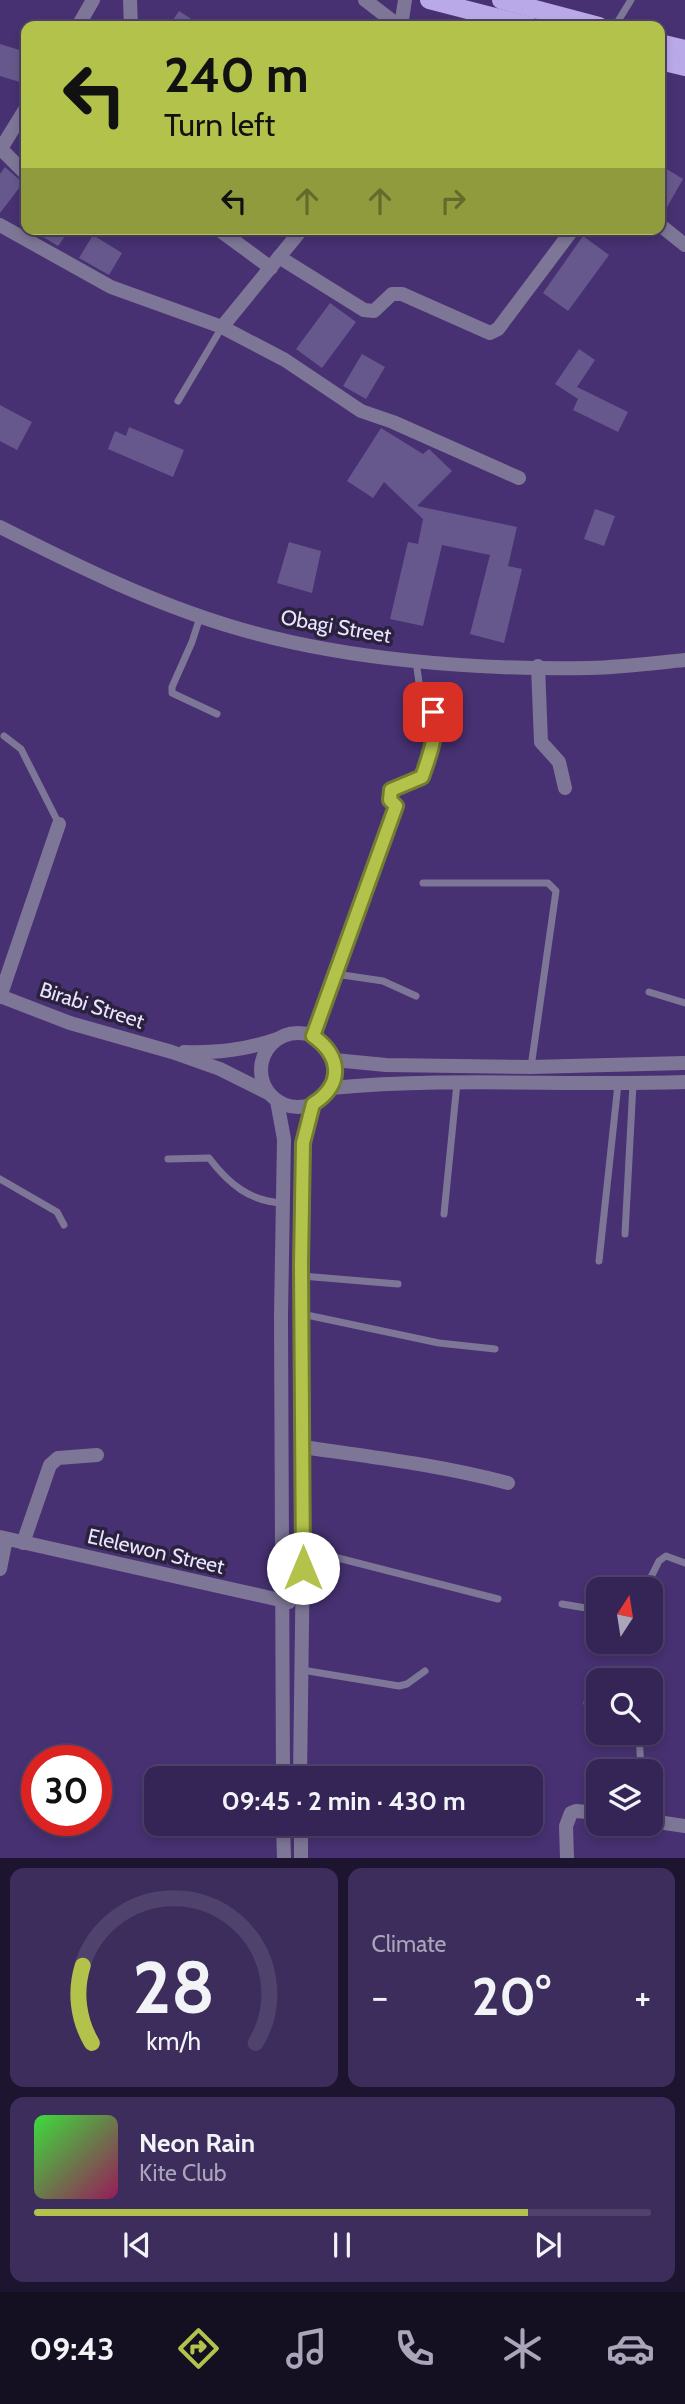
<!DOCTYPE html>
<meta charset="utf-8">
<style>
body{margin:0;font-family:Cabin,sans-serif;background:#3d2d5c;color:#f1f3f6;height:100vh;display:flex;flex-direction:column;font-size:26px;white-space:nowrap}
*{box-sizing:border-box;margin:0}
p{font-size:23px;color:#aaa5b9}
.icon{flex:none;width:38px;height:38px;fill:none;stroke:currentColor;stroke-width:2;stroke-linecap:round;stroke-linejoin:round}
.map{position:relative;height:1858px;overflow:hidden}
.panel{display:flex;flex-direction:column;gap:10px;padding:10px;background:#1d142f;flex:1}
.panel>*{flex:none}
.guide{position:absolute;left:21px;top:21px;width:644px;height:214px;border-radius:14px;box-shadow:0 4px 10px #0003,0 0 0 2px #4f426c;background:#b3c24b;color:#111;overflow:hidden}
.needle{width:46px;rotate:12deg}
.controls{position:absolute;left:586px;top:1577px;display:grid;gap:14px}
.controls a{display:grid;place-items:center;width:77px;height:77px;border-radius:14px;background:#352556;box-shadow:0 4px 10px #0003,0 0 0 2px #4f426c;font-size:35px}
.speed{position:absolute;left:21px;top:1745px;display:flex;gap:14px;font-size:35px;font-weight:700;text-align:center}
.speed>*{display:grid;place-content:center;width:91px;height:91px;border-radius:50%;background:#352556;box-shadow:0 4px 10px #0003,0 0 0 2px #4f426c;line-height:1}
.speed .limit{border:10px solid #d22;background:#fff;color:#111}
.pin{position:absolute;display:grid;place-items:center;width:60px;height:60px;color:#fff;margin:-30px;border-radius:14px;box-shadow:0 4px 10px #0006}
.me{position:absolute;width:77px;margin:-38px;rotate:0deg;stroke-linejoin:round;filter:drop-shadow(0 0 5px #0008)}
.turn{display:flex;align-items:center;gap:24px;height:147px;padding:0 28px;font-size:32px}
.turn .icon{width:91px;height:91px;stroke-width:2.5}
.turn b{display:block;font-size:49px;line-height:60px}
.lanes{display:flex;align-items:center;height:66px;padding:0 28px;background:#0003;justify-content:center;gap:35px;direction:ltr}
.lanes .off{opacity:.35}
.big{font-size:52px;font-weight:700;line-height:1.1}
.panel .widget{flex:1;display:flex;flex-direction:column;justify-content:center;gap:10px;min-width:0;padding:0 24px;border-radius:14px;background:#3d2d5c}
.panel .dial{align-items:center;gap:0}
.dial svg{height:182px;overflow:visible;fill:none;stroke:#4f426c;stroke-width:7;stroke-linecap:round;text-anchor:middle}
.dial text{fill:#f1f3f6;stroke:none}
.song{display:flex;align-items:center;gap:21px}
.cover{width:84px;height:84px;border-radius:10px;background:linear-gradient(135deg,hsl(120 70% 55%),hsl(330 70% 35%))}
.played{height:7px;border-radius:4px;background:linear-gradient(90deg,#b3c24b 80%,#4f426c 80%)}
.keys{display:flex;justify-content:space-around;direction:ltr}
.heat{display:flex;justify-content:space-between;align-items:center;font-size:38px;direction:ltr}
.panel .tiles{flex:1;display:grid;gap:10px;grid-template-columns:1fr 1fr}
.widget:last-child{grid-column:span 2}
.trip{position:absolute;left:144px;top:1766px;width:399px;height:70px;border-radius:14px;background:#352556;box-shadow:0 4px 10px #0003,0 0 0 2px #4f426c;font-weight:700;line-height:70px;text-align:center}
.tabs{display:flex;height:112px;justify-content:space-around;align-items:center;background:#150f22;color:#aaa5b9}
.tabs .icon{width:49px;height:49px}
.tabs .current{color:#b3c24b}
.tabs b{font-size:32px;color:#f1f3f6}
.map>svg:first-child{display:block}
.building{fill:#66588c}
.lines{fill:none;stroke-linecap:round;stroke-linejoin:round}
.service{stroke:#7e7696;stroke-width:7}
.minor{stroke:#7e7696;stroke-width:14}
.primary{stroke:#baa9e9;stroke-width:18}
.route-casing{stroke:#747e31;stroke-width:18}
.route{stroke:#b3c24b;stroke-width:12}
.labels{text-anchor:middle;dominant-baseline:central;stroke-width:7;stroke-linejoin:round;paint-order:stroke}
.street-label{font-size:21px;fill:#eae5fc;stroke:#2a213e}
</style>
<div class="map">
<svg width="685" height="1858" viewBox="0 0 685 1858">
<rect width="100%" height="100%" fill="#473172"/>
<g class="building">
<path d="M179,11L202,26H169Z"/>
<path d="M0,44L26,52V72L23,83L0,76Z"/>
<path d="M660,165L683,179L662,216H660Z"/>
<path d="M5,167L23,183L0,213V174Z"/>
<path d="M30,229H70L58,246Z"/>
<path d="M93,235L122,253L109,275L79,258Z"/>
<path d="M583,236L609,255L568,311L543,293Z"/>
<path d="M330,303L356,322L322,368L296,349Z"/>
<path d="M579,349L595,360L577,387L628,412L618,432L573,410L578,399L555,384Z"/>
<path d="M362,354L385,367L366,399L343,386Z"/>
<path d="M0,405L32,422L17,450L0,441Z"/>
<path d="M129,427L184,450L173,477L108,449L115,431L126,436Z"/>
<path d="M381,428L423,454L429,449L452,471L417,506L517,527L508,566L522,569L504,643L470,634L490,555L442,545L423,626L390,619L408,542L418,544L423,519L384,482L373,498L347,481Z"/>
<path d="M595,509L615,516L604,546L584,539Z"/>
<path d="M289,542L321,551L312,593L277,583Z"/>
</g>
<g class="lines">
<g class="service">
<path d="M615,26L631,0"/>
<path d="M178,401L222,327"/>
<path d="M200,617L192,642L172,687V693L217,714"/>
<path d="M4,736L21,749L59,824"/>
<path d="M396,806L390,800L391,790L422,777L430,757L436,719L421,697L416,661"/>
<path d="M423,883H548L556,891L531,1067"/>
<path d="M336,974L383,981L416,996"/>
<path d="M649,992L685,1003"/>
<path d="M168,1159L209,1158C228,1183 250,1202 283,1203"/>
<path d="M0,1179L57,1212L64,1225"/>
<path d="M444,1214L457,1083"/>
<path d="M625,1234L633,1084"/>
<path d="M599,1261L618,1084"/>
<path d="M302,1276L398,1284"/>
<path d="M302,1314L439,1343L495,1349"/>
<path d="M303,1549L498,1599"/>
<path d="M645,1589L659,1561L666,1556L685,1563"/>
<path d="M562,1604L598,1610"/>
<path d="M302,1670L399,1686L407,1684L425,1671"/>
<path d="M587,1703L598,1704"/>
<path d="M639,1732L641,1771"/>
<path d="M300,1772L395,1776"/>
</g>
<g class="minor">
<path d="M130,0L131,26"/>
<path d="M365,0L399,26"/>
<path d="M78,26L93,0"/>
<path d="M401,26L405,0"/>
<path d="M1,149L26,174"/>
<path d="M0,150L26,108"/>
<path d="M0,225L111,287L222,327L285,360L361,411L393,422L519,478"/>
<path d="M660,225L685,245"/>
<path d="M218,229L271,268"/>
<path d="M279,257L364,310L374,311L392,294H402L490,333L498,329L573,229"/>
<path d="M222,327L302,229"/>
<path d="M0,527C75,565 152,603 233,627C342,660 476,670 590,668C622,667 654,663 685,660"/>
<path d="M538,666L541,742L559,762L565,788"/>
<path d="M0,996L70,1023L172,1052L220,1069L268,1093"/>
<path d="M0,997L59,824"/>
<circle cx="298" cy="1070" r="37"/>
<path d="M313,1036L396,806"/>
<path d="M184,1052C217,1053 245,1050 277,1039"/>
<path d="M334,1060L386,1065L531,1067L685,1063"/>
<path d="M331,1088C449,1077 567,1086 685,1082"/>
<path d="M277,1101L284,1139L281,1316L283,1778"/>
<path d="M303,1447C372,1457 440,1465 508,1483"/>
<path d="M0,1537L289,1602"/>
<path d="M23,1543L50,1465L58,1458L97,1455"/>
<path d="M0,1569L6,1539"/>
<path d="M300,1778L303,1549L301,1264L303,1143L313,1104"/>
<path d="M651,1821L685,1826"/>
<path d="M283,1824L284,1858"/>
<path d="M301,1824V1858"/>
<path d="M567,1858L566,1826L571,1813L576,1811L598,1813"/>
</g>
<g class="primary">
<path d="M429,0L530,26"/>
<path d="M501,0L599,26"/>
<path d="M660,43L685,49"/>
<path d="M660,61L685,67"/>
</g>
</g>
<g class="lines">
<g class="route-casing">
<path id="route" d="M303,1568L301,1264L303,1143L313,1104C344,1084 341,1056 313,1036L396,806L390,800L391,790L422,777C428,760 440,728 433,712"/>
</g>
<use href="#route" class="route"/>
</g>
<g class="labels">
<g class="street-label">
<text transform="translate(336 626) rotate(10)">Obagi Street</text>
<text transform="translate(92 1005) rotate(18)">Birabi Street</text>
<text transform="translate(156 1551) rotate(13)">Elelewon Street</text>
</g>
</g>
</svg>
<div class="controls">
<a><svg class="needle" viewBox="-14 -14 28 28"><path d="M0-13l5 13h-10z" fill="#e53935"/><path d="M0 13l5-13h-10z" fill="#aaa5b9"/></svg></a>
<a><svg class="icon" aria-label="search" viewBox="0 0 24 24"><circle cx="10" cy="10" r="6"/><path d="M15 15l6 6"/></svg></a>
<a><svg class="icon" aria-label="layers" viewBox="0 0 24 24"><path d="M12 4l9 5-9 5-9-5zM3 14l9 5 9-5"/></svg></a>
</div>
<div class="speed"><div class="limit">30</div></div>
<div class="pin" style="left:433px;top:712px;background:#d93025"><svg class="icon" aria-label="arrive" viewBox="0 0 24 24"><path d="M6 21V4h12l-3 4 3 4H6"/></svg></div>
<svg class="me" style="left:303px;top:1568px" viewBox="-20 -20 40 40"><circle r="19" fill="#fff"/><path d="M0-13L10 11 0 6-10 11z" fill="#b3c24b"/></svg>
<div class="trip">09:45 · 2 min · 430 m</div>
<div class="guide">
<div class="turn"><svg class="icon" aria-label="left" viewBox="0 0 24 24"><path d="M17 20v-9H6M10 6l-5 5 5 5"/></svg><div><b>240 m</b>Turn left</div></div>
<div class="lanes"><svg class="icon" aria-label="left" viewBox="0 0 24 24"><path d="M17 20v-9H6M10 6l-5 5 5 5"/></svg><svg class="icon off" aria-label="ahead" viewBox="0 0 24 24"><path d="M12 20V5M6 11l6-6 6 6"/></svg><svg class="icon off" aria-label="ahead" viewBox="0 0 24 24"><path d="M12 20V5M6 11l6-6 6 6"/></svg><svg class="icon off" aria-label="right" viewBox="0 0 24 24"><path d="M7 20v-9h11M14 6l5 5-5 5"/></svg></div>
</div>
</div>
<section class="panel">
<div class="tiles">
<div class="widget dial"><svg viewBox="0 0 100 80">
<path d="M14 69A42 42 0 1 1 86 69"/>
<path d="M14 69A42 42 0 0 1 10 35" stroke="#b3c24b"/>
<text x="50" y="56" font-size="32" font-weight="700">28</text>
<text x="50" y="72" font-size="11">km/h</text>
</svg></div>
<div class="widget"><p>Climate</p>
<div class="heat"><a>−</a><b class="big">20°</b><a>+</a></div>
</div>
<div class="widget">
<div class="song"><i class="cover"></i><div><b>Neon Rain</b><p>Kite Club</p></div></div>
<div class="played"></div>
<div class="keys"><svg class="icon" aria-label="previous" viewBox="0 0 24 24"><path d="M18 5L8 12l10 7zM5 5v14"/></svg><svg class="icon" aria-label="pause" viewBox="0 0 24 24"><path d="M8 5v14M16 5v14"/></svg><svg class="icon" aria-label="next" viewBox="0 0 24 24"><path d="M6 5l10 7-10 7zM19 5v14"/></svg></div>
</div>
</div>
</section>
<nav class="tabs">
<b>09:43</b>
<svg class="icon current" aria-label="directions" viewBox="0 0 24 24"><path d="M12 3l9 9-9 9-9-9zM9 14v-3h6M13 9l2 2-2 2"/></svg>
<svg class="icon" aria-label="music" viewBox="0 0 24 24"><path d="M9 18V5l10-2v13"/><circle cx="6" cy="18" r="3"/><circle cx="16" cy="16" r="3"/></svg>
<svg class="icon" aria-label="phone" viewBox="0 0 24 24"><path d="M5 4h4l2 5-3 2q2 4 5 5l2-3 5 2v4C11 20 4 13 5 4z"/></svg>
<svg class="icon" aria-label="climate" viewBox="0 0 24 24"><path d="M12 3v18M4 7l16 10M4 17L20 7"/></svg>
<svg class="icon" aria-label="car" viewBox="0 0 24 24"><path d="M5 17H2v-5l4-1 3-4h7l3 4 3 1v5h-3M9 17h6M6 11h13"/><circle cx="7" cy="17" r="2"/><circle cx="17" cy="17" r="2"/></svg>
</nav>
